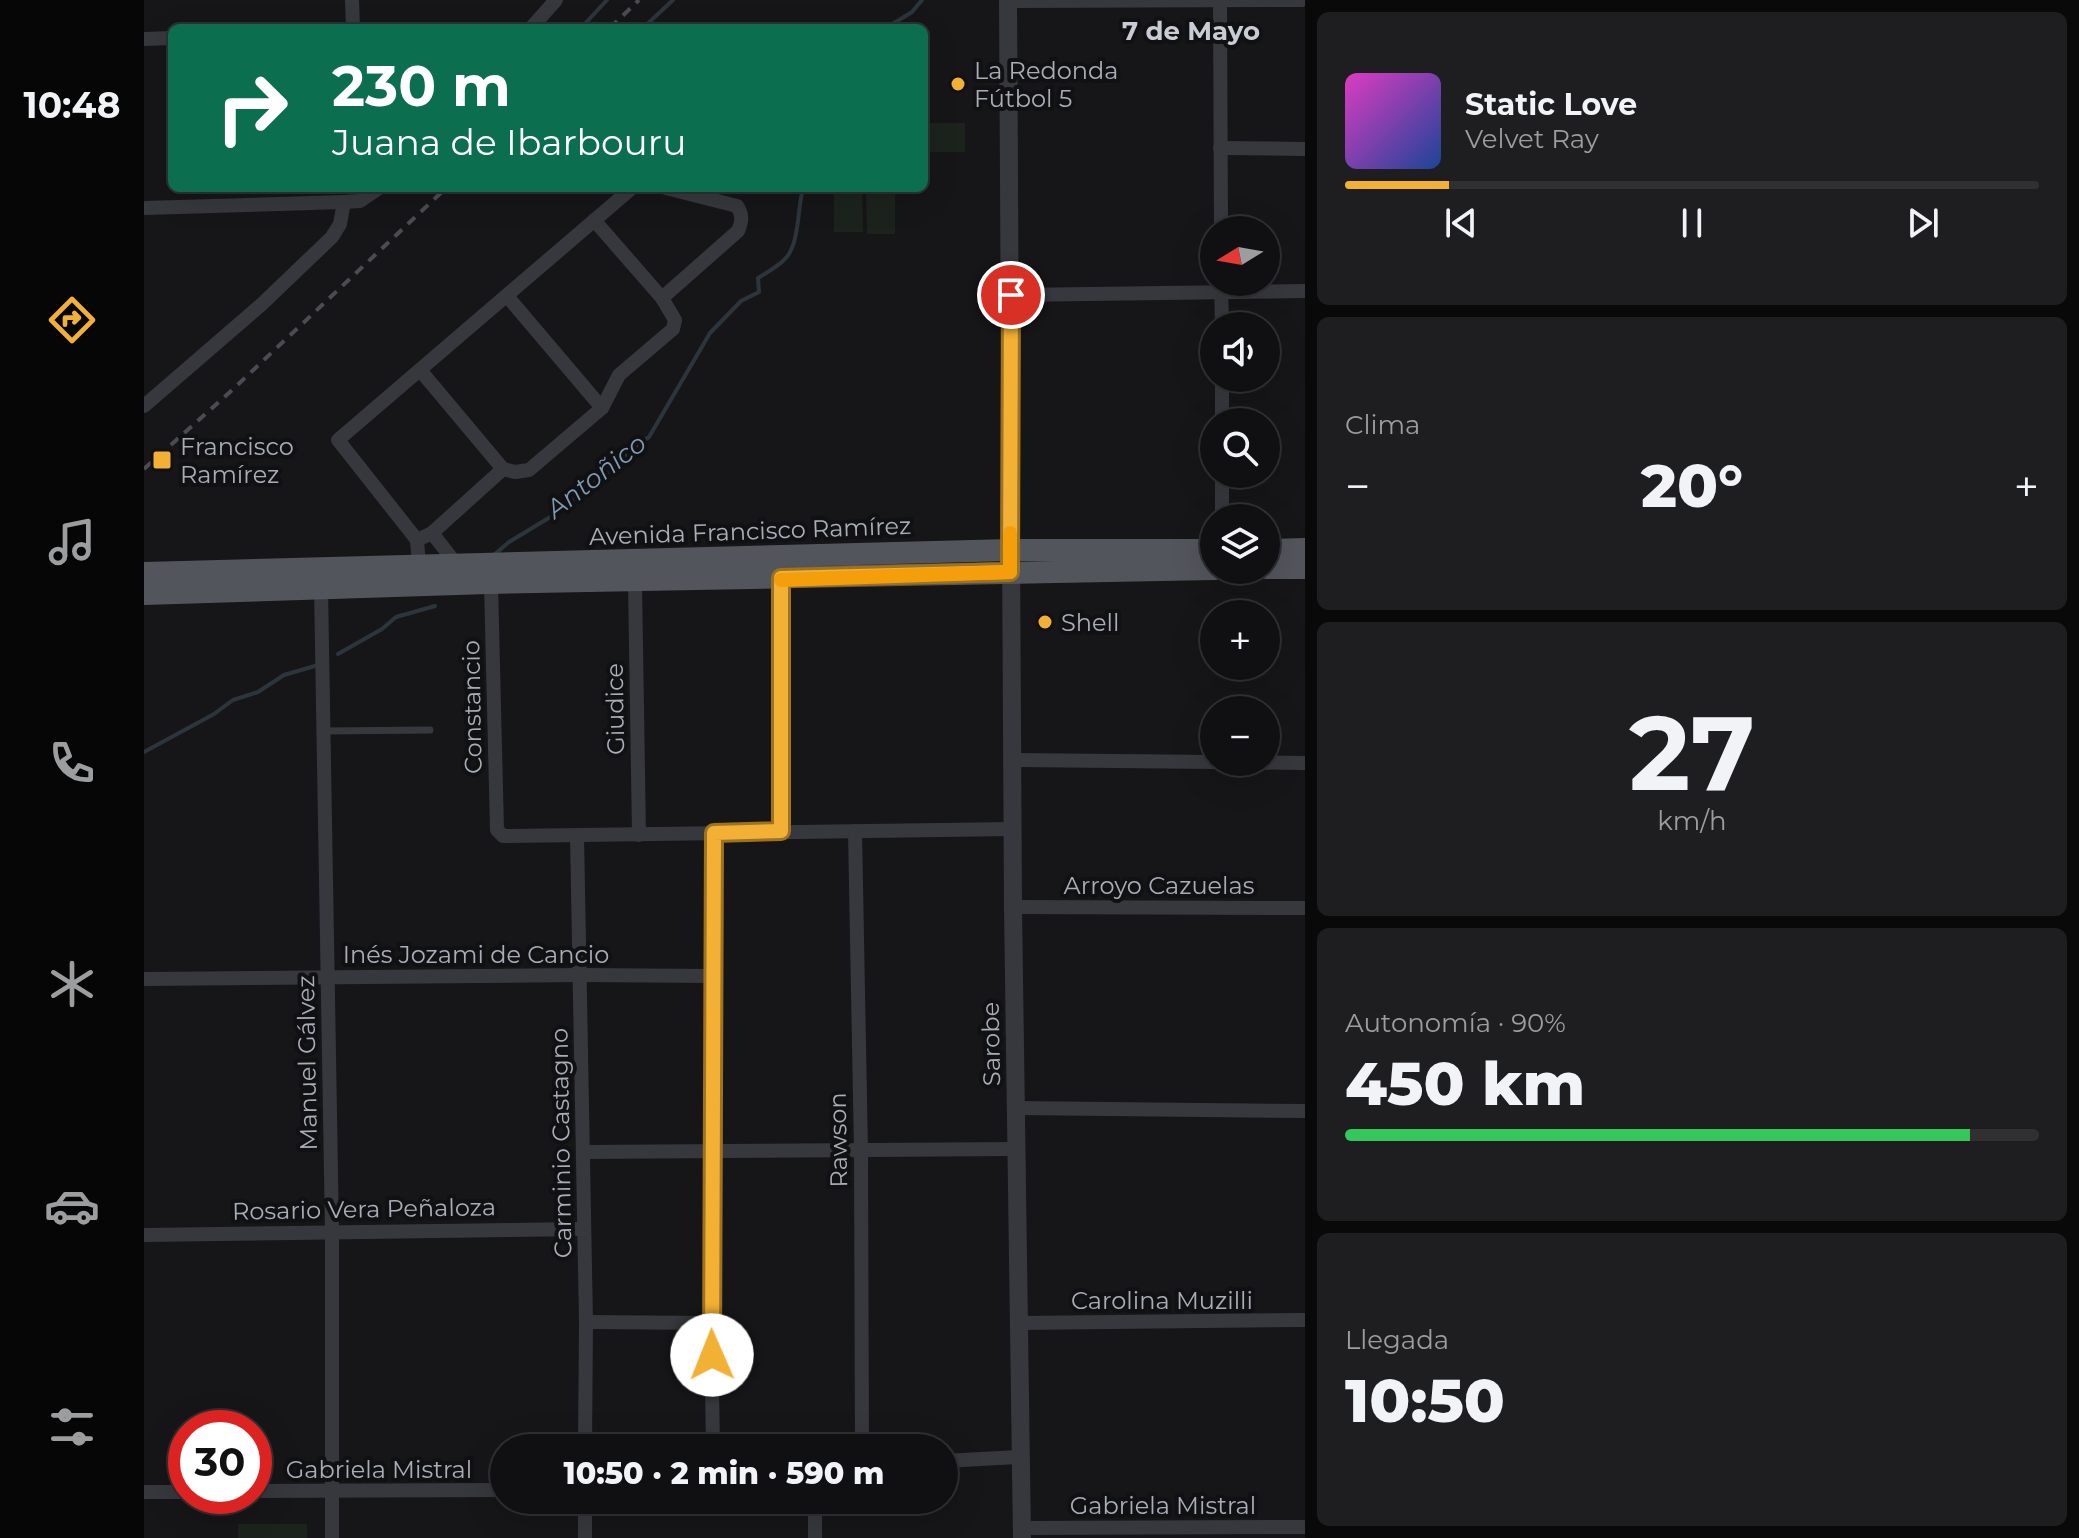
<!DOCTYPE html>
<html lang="es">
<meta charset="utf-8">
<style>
body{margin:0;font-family:Montserrat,sans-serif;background:#1e1e20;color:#f1f3f6;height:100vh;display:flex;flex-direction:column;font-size:30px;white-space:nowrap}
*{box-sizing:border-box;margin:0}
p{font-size:26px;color:#9c9d9f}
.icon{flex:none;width:44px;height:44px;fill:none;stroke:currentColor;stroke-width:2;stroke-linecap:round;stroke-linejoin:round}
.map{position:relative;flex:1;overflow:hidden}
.side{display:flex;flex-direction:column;gap:12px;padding:12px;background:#09090a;width:774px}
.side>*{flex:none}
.top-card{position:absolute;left:24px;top:24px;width:760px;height:168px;border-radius:12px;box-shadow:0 8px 32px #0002,0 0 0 2px #303032;background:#0b6e4f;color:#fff;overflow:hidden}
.needle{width:52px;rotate:259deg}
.fabs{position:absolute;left:1056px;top:216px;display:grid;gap:16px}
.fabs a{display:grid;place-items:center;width:80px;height:80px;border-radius:50%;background:#101012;box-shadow:0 8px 32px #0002,0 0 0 2px #303032;font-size:40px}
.speed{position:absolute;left:24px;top:1410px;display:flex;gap:16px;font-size:40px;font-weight:700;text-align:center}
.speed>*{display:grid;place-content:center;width:104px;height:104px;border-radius:50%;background:#101012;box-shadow:0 8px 32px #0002,0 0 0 2px #303032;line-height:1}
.speed .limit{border:12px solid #d22;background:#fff;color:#111}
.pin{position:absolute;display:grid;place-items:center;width:68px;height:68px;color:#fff;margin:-34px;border:4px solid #fff;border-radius:50%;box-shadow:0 2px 8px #0007}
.me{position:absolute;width:88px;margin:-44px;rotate:359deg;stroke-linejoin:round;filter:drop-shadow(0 0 6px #0008)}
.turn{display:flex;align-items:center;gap:28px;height:168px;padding:0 32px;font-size:36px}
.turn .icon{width:104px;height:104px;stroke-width:2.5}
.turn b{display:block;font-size:56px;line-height:68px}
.big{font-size:60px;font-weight:800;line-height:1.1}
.side .widget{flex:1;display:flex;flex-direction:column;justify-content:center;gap:12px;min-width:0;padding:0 28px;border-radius:12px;background:#1e1e20}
.side .dial{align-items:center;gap:0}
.dial b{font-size:104px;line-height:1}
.song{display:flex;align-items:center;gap:24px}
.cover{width:96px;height:96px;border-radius:12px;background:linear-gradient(135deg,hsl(310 70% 55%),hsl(220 70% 35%))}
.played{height:8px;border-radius:4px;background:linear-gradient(90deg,#f2b134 15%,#303032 15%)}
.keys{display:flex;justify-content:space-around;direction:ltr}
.heat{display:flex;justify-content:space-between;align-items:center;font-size:44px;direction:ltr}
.charge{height:12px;border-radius:6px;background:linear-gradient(90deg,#34c759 90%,#303032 0)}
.trip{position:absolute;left:346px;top:1434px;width:468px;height:80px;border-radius:40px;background:#101012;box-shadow:0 8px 32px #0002,0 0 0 2px #303032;font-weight:800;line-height:80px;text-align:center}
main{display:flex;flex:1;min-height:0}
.dock{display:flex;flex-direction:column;width:144px;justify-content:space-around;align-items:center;background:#060607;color:#9c9d9f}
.dock .icon{width:56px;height:56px}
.dock .selected{color:#f2b134}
.dock b{font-size:36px;color:#f1f3f6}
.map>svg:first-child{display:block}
.green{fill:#1c231d}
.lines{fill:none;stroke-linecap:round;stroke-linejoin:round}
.stream{stroke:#2c353c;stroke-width:4}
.service{stroke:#37383d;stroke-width:7}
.minor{stroke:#37383d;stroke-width:14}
.tertiary{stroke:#37383d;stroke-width:18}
.primary{stroke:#53555c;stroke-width:22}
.rail{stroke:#4a4c52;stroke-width:4;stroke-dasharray:10 8;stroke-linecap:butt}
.route-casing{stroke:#9d7322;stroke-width:20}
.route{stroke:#f2b134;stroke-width:14}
.slow{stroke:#f59e0b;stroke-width:14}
.poi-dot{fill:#f2b134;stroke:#111113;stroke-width:3}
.labels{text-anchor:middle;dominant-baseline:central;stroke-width:8;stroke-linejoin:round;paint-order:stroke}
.poi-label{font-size:24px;fill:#a8adb8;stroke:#111113;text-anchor:start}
.street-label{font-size:24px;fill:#a8adb8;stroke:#111113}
.neighbourhood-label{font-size:26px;font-weight:bold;fill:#c9ccd4;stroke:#111113}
.water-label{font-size:26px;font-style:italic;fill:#7f9bb3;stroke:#111113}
</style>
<main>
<nav class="dock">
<b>10:48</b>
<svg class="icon selected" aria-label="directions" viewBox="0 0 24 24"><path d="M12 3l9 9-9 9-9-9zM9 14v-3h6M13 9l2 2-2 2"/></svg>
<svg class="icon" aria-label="music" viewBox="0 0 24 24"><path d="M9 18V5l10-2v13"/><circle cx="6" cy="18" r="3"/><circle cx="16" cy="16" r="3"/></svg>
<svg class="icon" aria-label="phone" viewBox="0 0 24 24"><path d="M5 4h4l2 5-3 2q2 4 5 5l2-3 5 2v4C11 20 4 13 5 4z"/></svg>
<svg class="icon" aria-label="climate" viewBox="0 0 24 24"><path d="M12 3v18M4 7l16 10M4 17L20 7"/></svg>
<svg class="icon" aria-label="car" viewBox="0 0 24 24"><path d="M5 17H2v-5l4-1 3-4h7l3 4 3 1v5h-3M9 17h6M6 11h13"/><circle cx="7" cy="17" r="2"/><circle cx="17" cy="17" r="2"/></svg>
<svg class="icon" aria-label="filters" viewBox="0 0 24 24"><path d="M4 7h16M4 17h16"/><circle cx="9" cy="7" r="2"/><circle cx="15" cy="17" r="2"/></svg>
</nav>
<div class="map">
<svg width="1161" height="1538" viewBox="0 0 1161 1538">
<rect width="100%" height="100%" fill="#161618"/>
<g class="green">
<rect x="780" y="123" width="41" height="29"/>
<path d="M690,188H718L719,232H690Z"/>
<path d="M722,188H751V234H723Z"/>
<rect x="94" y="1524" width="69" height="14"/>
</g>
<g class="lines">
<g class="stream">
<path d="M437,28L463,0"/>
<path d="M499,28L529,0"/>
<path d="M742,28L768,12L778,0"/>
<path d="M351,554L365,542L408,516L478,462L483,452L505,437L566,333L597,301L615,292L614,278C622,273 633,267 640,260C656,245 653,210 659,188"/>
<path d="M194,654L238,629L252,617L291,606"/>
<path d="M0,752L70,714L89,700L114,692L140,675L171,666"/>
</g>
<path class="service" d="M180,731L286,730"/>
<g class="minor">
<path d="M208,0L209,28"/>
<path d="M1076,0L1077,230"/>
<path d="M864,1L1158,0"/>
<path d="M387,28L412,0"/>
<path d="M0,39L28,38"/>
<path d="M1076,148L1161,149"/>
<path d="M0,208L200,202"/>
<path d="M1077,282L1078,326"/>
<path d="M867,295L1161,291"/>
<path d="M363,296L458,408"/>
<path d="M518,298L594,231C598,221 599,215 593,206L522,188"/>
<path d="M276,370L359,469"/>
<path d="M1078,378V422"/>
<path d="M0,406L118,304L188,237L196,224L200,202L216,201L235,188"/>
<path d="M1078,474V518"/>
<path d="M288,533L313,565"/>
<path d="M273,540L288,533L359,469L371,472L385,470L458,408L475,375L529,329L531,320L518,298L450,220"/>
<path d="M275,565L273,540L194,440L488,188"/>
<path d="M637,578V831"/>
<path d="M491,582L495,835"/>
<path d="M347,583L353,830L359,836L868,829"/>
<path d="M177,588L188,1231V1538"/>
<path d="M867,760L1070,762"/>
<path d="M1073,762L1161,763"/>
<path d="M711,831L717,1151L718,1448"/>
<path d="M433,836L442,1322L441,1448"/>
<path d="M869,907L1161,908"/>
<path d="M0,979L436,975L568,976"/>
<path d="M872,1108L1161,1111"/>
<path d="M439,1152L871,1149"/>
<path d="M0,1235L440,1229"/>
<path d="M442,1322L567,1323"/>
<path d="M875,1323L1161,1320"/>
<path d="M569,1448L567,1323L570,833"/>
<path d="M800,1461L876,1457"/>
<path d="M110,1491L360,1490"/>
<path d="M0,1492H42"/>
<path d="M441,1500V1538"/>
<path d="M671,1500V1538"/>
<path d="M877,1528L1161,1527"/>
</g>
<path class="tertiary" d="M864,0L869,907L878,1538"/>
<g class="primary">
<path d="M1122,550L1161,549"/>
<path d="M1122,568H1161"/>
<path d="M0,573L866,550H1070"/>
<path d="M0,594L344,583L1070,569"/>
</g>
<g class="rail">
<path d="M466,28L495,0"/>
<path d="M0,469L86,392L302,188"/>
</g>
</g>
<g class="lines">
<g class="route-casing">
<path id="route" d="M568,1355L570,833L637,831V578L866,572L867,295"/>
</g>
<use href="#route" class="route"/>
<path class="slow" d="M637,580L866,572V533"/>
</g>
<g class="poi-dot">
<circle cx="814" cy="84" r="8"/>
<rect x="8" y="450" width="20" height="20" rx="4"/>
<circle cx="901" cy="622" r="8"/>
</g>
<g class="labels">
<g class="poi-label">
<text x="830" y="70">La Redonda<tspan x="830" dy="28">Fútbol 5</tspan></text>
<text x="36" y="446">Francisco<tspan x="36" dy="28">Ramírez</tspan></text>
<text x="917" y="622">Shell</text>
</g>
<g class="street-label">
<text transform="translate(606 531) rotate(-2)">Avenida Francisco Ramírez</text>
<text transform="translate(328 707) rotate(-91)">Constancio</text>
<text transform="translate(471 709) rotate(-91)">Giudice</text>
<text x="1015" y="885">Arroyo Cazuelas</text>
<text x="332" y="954">Inés Jozami de Cancio</text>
<text transform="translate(847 1044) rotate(-91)">Sarobe</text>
<text transform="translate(163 1063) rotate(-91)">Manuel Gálvez</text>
<text transform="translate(694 1140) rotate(-91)">Rawson</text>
<text transform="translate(417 1143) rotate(-91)">Carminio Castagno</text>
<text transform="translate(220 1209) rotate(-1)">Rosario Vera Peñaloza</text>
<text x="1018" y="1300">Carolina Muzilli</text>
<text x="235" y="1469">Gabriela Mistral</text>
<text x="1019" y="1505">Gabriela Mistral</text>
</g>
<g class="neighbourhood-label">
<text x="1047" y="31">7 de Mayo</text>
</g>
<g class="water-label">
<text transform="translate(452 476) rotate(-38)">Antoñico</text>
</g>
</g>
</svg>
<div class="fabs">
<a><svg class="needle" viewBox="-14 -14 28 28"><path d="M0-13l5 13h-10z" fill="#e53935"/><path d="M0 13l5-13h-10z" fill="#9c9d9f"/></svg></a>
<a><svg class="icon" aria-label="sound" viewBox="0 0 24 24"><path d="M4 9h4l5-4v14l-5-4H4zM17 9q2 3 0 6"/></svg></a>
<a><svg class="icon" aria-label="search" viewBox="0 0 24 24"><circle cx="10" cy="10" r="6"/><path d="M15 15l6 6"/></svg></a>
<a><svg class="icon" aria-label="layers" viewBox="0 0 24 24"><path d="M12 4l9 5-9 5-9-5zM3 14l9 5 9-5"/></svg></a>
<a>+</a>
<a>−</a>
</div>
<div class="speed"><div class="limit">30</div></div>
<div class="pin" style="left:867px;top:295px;background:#d93025"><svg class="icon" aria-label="arrive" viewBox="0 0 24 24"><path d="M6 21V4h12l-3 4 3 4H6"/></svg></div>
<svg class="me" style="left:568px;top:1355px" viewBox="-20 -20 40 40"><circle r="19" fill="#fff"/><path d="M0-13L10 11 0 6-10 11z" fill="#f2b134"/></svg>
<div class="trip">10:50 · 2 min · 590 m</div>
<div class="top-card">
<div class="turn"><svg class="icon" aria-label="right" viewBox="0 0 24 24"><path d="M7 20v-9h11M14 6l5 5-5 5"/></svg><div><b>230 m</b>Juana de Ibarbouru</div></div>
</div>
</div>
<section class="side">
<div class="widget">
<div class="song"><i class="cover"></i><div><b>Static Love</b><p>Velvet Ray</p></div></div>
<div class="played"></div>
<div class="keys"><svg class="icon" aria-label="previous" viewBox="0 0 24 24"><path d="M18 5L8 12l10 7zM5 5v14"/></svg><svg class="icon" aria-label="pause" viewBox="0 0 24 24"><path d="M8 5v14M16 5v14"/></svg><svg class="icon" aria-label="next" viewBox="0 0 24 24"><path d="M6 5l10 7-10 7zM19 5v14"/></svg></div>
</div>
<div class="widget"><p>Clima</p>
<div class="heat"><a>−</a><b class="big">20°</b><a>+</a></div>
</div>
<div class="widget dial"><b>27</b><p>km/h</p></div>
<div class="widget"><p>Autonomía · 90%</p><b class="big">450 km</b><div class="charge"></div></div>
<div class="widget"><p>Llegada</p><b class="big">10:50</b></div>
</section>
</main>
